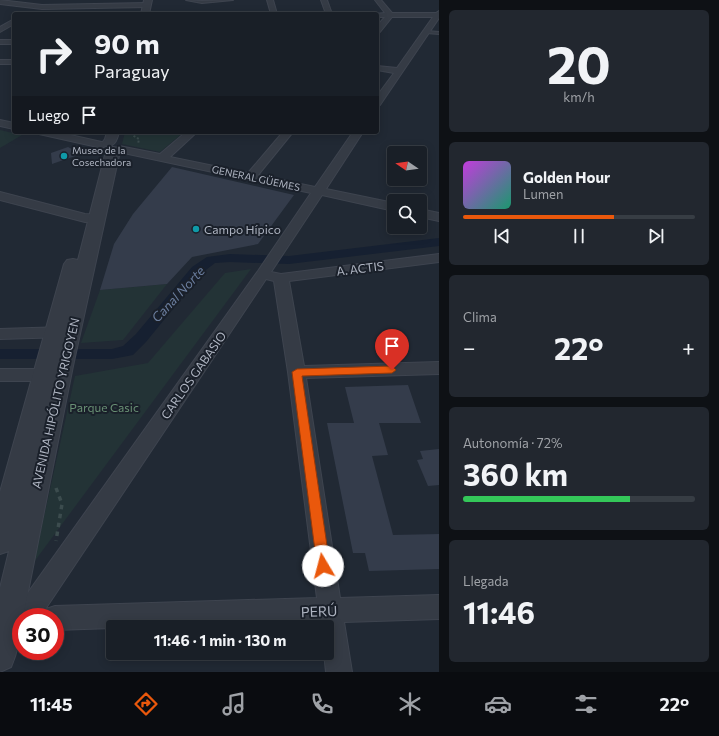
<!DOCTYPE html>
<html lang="es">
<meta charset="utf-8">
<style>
body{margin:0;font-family:Commissioner,sans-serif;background:#22272f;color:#f1f3f6;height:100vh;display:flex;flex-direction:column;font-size:15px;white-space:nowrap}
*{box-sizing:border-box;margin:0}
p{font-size:13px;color:#9fa2a7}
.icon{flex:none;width:22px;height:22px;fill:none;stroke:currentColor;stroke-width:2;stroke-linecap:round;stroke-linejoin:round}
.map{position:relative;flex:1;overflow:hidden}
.side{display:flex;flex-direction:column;gap:10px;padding:10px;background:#0e1115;width:280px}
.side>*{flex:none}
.guide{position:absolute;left:12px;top:12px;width:367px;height:122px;border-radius:4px;box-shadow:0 2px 10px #0003,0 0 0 1px #373d44;background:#191f27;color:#f1f3f6;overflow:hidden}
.needle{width:26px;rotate:283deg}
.controls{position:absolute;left:387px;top:146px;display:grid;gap:8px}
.controls a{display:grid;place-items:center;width:40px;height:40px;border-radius:4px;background:#191f27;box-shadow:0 2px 10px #0003,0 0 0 1px #373d44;font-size:20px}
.speed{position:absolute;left:12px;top:608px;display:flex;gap:8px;font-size:20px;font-weight:700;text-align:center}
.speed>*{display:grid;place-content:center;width:52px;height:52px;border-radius:50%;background:#191f27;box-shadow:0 2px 10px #0003,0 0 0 1px #373d44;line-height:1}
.speed .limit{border:6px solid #d22;background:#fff;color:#111}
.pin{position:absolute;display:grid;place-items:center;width:34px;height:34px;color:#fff;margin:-41px -17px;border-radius:50% 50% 50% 0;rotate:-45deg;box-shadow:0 0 4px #0007}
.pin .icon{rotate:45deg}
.me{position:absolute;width:44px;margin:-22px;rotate:352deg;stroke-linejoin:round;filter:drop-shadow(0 0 3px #0008)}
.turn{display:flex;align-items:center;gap:14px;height:84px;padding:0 16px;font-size:18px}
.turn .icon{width:52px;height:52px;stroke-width:2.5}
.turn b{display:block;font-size:28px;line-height:34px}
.then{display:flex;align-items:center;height:38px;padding:0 16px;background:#0003;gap:8px;font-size:15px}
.big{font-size:30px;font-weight:700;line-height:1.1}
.side .card{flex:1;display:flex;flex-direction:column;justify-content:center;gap:6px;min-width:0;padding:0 14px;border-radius:6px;background:#22272f}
.side .dial{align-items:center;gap:0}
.dial b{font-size:52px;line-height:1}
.song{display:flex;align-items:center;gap:12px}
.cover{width:48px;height:48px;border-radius:6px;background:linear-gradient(135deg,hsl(290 70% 55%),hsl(160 70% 35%))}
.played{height:4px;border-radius:2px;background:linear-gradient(90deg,#ea580c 65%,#373d44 65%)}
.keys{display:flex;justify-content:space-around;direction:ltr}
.heat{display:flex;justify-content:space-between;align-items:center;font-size:22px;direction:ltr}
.charge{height:6px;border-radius:3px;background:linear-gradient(90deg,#34c759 72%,#373d44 0)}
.trip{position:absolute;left:106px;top:620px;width:228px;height:40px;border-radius:4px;background:#191f27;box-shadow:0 2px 10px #0003,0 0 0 1px #373d44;font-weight:700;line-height:40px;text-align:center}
.tab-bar{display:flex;height:64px;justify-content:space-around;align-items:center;background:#0a0c10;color:#9fa2a7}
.tab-bar .icon{width:28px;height:28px}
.tab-bar .current{color:#ea580c}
.tab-bar b{font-size:18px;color:#f1f3f6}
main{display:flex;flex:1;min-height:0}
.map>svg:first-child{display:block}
.green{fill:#233336}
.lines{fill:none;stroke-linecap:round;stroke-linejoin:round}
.canal{fill:#162031;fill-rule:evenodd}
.building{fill:#343c4b}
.service-casing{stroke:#3e444f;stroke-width:2}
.minor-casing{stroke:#3e444f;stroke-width:2}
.tertiary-casing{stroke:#3e444f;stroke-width:2}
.path-far1{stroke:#3c4c4e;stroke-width:2;stroke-dasharray:2 2;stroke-linecap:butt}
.path{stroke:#3c4c4e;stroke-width:3.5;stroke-dasharray:4.5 4.5;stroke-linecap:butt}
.service{fill:#353b45;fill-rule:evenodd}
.minor{fill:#353b45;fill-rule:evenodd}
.tertiary{fill:#353b45;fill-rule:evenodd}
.route{fill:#ea580c;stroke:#983908}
.culture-dot{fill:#0f9aa8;stroke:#1a202a;stroke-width:1.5}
.labels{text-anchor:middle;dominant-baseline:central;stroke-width:4;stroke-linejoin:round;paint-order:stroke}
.far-poi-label{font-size:10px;fill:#afb5c2;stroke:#1a202a;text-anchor:start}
.far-street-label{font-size:10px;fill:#afb5c2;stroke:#1a202a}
.poi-label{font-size:12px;fill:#afb5c2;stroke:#1a202a;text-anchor:start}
.street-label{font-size:12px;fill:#afb5c2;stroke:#1a202a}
.park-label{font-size:12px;fill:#699074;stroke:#1a202a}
.water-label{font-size:13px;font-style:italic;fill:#6b7e9e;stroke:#1a202a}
.near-street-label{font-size:14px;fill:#afb5c2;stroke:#1a202a}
</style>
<main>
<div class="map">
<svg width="439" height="672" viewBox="0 0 439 672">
<rect width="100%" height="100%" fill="#212934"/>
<g class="green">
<path d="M0,130L22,135L0,148Z"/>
<path d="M125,132H184L160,152L122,144Z"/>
<path d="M251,269L34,562L75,376L148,363L225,273Z"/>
<path d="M167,284L123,340L81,343L100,290Z"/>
</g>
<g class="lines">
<path class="canal" d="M439,238V246L289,264L230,262L215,263L202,273L146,342L133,355L112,359H0V349H112L123,346L136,334L192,267L207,257L230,254L289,256Z"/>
</g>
<g class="building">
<path d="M68,147L81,154L52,164L51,153Z"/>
<path d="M172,167L294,195L258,244L192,257L167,284L100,290L114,244L133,214Z"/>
<path d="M408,385L421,423H379L388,455L372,456L393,535L439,534V569L369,571L365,553H353L327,423H354L345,387Z"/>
<path d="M439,449V485L428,486L417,460L423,459L420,451Z"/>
</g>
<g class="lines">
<g class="service-casing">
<g id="service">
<path d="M186,0L202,1L233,0L202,3Z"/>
<path d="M427,31L439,32V34L426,33Z"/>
</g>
</g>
<g class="minor-casing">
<g id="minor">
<path d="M0,0L42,5L147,3L150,5L147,7L42,9L0,4Z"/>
<path d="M267,0H273L277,14H271Z"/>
<path d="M321,0H327L332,14H326Z"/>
<path d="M375,0H381L392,13H436L439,11V18L380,105L377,106V96L394,73L377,70V66L397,68L433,17H392L380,32H377V26L385,17H377V14H374L385,13Z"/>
<path d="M14,19V24L0,32V27Z"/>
<rect x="0" y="40" width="14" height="4"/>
<rect x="0" y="60" width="14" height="4"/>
<path d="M0,120L14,123V129L0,126Z"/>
<path d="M38,132H57L106,143L107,145L102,148L39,134Z"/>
<path d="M186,132H197L170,157L248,173L283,132H293L258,175L315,187L353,132H363L326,189L394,203V211L322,195L271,272L281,274L439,254V262L289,281L304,366L439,362V374L306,378L340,598L439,595V619L344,622L352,672H326L324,653H327V627H320V622L113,627V628L55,630V617H43L46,609L55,606L317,598L288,372L274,281L266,279L40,617H21V627L17,626L14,617L17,608L258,271L311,193L119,152L114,149L119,146L160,154Z"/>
<path d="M0,192L85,214L101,215L103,218L101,221L85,222L0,200Z"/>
<path d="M420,209L439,213V221L420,217Z"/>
<path d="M65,327L71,328L73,332L71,336L65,337L0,339V329Z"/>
<path d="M0,369H54L60,371L63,375L60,379L54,381H0Z"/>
</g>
</g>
<g class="tertiary-casing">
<g id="tertiary">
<path d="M144,0H152L149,14H141Z"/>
<path d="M107,132H119C117,141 114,148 103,146L102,143L105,139Z"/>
<path d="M113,147L118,148L120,151L73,366L23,617H21C21,634 18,651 11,667L0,672V588L9,551L0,554V492L64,264L67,260L73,259L78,260L106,151L108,148Z"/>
</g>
</g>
<path class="path-far1" d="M132,132L134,136L139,139L138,144"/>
<path class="path" d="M56,488L62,504L56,541"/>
<use href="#service" class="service"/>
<use href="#minor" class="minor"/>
<use href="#tertiary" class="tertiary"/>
</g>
<path class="route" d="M392,366L396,370L392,373L302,376L330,566L328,570L323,572L319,570L317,566L292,372L297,369Z"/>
<g class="culture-dot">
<circle cx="64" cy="156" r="4"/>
<circle cx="196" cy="229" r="4"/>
</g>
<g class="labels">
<g class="far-poi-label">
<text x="72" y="150">Museo de la<tspan x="72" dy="12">Cosechadora</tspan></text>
</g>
<g class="far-street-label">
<text transform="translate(256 178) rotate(12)">GENERAL GÜEMES</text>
</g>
<g class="poi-label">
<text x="204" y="229">Campo Hípico</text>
</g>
<g class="street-label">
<text transform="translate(360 268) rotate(-7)">A. ACTIS</text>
<text transform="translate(193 375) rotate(-55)">CARLOS GABASIO</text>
<text transform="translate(55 403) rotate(-77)">AVENIDA HIPÓLITO YRIGOYEN</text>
</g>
<g class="park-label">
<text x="104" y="407">Parque Casic</text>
</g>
<g class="water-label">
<text transform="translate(178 294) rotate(-47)">Canal Norte</text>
</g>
<g class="near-street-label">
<text transform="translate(319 611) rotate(-2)">PERÚ</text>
</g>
</g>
</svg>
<div class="controls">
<a><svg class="needle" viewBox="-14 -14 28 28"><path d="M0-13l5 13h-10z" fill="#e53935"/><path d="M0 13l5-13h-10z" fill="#9fa2a7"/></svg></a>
<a><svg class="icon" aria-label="search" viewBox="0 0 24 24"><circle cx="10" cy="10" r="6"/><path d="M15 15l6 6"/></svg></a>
</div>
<div class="speed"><div class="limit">30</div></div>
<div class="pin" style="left:392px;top:370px;background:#d93025"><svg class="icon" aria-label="arrive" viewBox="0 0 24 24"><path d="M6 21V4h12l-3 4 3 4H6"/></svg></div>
<svg class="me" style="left:323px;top:566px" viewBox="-20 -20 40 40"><circle r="19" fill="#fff"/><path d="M0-13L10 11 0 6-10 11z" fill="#ea580c"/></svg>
<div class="trip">11:46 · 1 min · 130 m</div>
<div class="guide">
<div class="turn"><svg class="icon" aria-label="right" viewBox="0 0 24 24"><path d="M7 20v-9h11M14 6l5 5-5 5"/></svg><div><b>90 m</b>Paraguay</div></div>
<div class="then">Luego<svg class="icon" aria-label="arrive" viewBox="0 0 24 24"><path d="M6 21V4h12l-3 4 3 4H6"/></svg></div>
</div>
</div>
<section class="side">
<div class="card dial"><b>20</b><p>km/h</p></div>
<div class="card">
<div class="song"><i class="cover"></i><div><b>Golden Hour</b><p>Lumen</p></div></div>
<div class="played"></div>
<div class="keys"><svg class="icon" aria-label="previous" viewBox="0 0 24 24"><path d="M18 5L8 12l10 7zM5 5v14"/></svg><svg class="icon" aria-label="pause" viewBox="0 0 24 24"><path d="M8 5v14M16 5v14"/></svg><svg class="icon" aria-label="next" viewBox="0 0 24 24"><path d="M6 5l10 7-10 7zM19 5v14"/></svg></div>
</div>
<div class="card"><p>Clima</p>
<div class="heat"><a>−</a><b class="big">22°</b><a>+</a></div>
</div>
<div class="card"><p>Autonomía · 72%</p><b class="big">360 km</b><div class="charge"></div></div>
<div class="card"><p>Llegada</p><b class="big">11:46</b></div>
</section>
</main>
<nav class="tab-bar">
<b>11:45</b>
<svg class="icon current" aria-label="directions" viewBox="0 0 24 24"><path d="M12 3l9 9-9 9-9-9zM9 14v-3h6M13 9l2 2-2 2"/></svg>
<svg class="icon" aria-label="music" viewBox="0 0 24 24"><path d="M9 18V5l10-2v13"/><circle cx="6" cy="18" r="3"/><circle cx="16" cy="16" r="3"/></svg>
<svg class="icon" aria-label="phone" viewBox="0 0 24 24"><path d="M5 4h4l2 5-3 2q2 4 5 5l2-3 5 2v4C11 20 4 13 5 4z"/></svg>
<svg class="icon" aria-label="climate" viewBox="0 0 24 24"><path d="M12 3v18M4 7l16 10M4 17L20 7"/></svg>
<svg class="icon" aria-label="car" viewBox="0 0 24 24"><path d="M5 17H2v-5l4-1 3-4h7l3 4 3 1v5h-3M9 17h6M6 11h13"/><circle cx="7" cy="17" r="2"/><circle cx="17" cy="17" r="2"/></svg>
<svg class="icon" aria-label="filters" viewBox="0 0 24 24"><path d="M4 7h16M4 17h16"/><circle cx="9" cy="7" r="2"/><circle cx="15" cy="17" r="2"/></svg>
<b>22°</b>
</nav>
